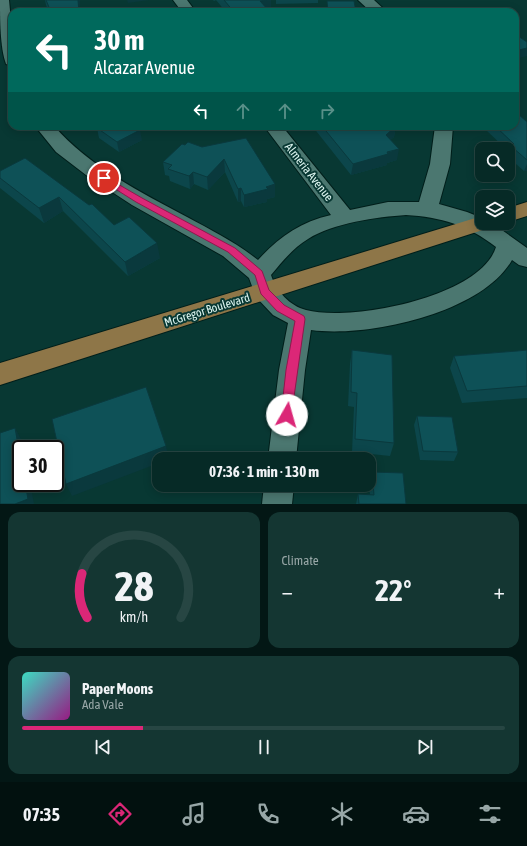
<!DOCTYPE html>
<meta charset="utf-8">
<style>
body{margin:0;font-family:"Asap Condensed",sans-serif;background:#143632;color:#f1f3f6;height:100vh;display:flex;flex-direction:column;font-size:15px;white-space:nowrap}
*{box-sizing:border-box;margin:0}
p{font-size:13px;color:#98a7a7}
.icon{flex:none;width:22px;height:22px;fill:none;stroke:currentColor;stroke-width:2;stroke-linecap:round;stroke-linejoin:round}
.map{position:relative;height:504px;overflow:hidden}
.panel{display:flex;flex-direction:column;gap:8px;padding:8px;background:#031715;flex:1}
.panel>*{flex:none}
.guide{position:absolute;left:8px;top:8px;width:511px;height:122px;border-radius:12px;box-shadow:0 2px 10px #0003,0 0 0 1px #274643;background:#00695c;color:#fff;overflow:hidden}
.fabs{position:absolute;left:475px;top:142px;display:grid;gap:8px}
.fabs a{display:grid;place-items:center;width:40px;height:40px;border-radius:8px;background:#062a26;box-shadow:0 2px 10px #0003,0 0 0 1px #274643;font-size:20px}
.speed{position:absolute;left:12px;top:440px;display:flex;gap:8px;font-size:20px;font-weight:700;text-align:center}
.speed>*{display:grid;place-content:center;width:52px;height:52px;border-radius:50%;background:#062a26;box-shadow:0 2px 10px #0003,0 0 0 1px #274643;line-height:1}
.speed .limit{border:2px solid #111;border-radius:6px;background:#fff;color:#111}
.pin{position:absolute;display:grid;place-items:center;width:34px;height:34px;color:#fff;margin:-17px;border:2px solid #fff;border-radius:50%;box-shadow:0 1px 4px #0007}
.me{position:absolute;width:44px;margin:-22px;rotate:7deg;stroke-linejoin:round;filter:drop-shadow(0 0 3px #0008)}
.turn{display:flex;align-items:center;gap:14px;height:84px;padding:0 20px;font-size:18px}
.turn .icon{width:52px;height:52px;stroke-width:2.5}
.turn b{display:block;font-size:28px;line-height:34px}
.lanes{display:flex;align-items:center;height:38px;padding:0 20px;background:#0003;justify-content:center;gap:20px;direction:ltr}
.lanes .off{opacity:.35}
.big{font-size:30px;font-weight:700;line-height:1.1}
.panel .widget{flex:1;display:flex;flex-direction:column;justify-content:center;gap:6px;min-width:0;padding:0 14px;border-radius:12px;background:#143632}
.panel .dial{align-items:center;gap:0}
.dial svg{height:104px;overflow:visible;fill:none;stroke:#274643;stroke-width:7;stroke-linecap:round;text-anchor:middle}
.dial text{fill:#f1f3f6;stroke:none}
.song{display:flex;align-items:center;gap:12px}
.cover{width:48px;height:48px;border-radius:6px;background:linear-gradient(135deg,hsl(170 70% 55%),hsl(310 70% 35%))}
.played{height:4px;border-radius:2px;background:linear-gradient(90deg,#db2777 25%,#274643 25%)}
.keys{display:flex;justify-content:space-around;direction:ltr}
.heat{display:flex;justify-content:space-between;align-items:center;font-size:22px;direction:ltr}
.panel .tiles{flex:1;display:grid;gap:8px;grid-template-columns:1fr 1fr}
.widget:last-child{grid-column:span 2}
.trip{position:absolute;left:152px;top:452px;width:224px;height:40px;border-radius:12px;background:#062a26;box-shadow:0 2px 10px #0003,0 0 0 1px #274643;font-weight:700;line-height:40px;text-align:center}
.tab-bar{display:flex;height:64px;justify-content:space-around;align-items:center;background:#02110f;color:#98a7a7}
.tab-bar .icon{width:28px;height:28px}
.tab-bar .on{color:#db2777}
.tab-bar b{font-size:18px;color:#f1f3f6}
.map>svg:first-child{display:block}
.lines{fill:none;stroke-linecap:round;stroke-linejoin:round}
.minor-casing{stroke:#001e1a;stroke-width:2}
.major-casing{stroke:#001e1a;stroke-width:2}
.minor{fill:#4b7770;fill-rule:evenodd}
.major{fill:#8e7648;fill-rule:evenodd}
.wall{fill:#0c464b}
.shaded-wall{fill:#0a393d}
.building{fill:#0e5157;stroke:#0a393d}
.route{fill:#db2777;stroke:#8e194d}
.labels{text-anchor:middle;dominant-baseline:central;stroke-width:4;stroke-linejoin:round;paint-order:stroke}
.street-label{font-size:12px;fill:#def6f1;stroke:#083833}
</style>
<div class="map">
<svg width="527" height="504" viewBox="0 0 527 504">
<rect width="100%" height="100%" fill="#083833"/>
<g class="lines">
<g class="minor-casing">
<g id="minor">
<path d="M0,0H9L12,32V66L6,64C0,48 0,19 0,0Z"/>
<path d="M173,0H187L196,12H182Z"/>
<path d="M358,0H374L387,12H371Z"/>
<path d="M35,126H54C90,167 140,192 187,217C213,231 235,242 258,260C279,237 300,222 331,215L264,126H282L350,210L388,202H419L430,164L435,126H453L450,164L439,204L467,212L482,218V223H492L527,248V267L519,265L512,260C482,313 368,338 311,330L305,370L296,459H268L279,370L288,323L273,315L256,297L249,278L223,256L132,205L86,175L56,152ZM406,215C441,217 468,225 496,247C481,297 351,322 306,310C290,306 276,291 271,275C282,262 293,248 308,239C333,223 377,217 406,215Z"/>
<path d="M264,485H294L292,504H262Z"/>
</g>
</g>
<g class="major-casing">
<g id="major">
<path d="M527,202V216L508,222V208Z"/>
<path d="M482,216V223H493L489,228L0,385V363Z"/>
</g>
</g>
<use href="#minor" class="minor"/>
<use href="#major" class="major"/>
</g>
<g class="wall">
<path d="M45,0H80V12H49L46,5Z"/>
<path d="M213,0H271V9L268,10L270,12H226L216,0L214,1Z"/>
<path d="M276,0H318V3L276,4Z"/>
<path d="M327,1L356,12H327Z"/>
<path d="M527,122V171H524L508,157L509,153L508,151V149H506L486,130L487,126H515Z"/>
<path d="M313,126H353L357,130L362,126H396L394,137L390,140L397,160L387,163V165L351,175L313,127Z"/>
<path d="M97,128L142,140L119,152L99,138Z"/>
<path d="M188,142L275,184V197L267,199V202L244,207L241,201L238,202L225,172L208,190L194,184L190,189L170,181L169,176L165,175L163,162Z"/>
<path d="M0,171L89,205L114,225L160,258L128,276L63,211L44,223L0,188Z"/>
<path d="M352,350L394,443L390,456L352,452L354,407L348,406L350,364Z"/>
<path d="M527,350V398L462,403L450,368L454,356L517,351Z"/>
<path d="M417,416L458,452L454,461L420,460L414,425Z"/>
<path d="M372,472L406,504H356L358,494L370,495L369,485Z"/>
</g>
<g class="shaded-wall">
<path d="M78,0H80V12H79Z"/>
<path d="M127,0H149L128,3Z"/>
<path d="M267,0H271V9L260,11V1Z"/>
<path d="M527,48V56L515,59V51Z"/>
<path d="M390,126H396L394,137L384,146L386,135Z"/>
<path d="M140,130L142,140L119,152L117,142Z"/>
<path d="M399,149L397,160L387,163V165L351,175L353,164Z"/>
<path d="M224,159L225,172L208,190L207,177Z"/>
<path d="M527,164V171H524Z"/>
<path d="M193,172L194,184L190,189L189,176Z"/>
<path d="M275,184V197L267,199V202L244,207V195L266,187Z"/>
<path d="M241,188V201L238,202V189Z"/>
<path d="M59,197L63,211L44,223L39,208Z"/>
<path d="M157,243L160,258L128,276L125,262Z"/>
<path d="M15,428L22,441L24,449H21V461Z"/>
<path d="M166,446L169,459H159V463L72,496L66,484Z"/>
<path d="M25,483H30L34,504H15Z"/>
</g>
<g class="building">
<path d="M46,0H78L79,12H51Z"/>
<path d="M224,0H267L260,1L270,12H234Z"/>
<path d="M327,1H354L356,12H328Z"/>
<path d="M515,34L527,42V48L515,51Z"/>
<path d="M517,113L527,122V160L512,147L514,146L512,144H514L495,126H515V114Z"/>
<path d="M100,126H134L140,130L117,142L97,128Z"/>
<path d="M322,126H353L357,130L362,126H396L386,135L399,149L387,152L388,154L353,164Z"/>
<path d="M246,138L275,184L266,187L268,189L244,195L241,188L238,189L224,159L207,177L193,172L189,176L168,169L172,165L163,162L182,144L185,145L188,142L202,147Z"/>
<path d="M25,158L89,205L92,204L114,225L129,217L157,243L125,262L59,197L39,208L0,178V171Z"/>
<path d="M352,350L392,355L394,443L355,439L357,393L351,392Z"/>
<path d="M527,350V386L467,391L454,356L517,351Z"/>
<path d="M146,387L166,446L66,484L52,419Z"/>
<path d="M417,416L452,417L458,452L423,451Z"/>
<path d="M15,428L21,461V483H25L28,499L15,504H0V433Z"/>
<path d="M372,472L403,473L406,504H359L358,494L374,495Z"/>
</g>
<path class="route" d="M104,176L142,198L235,248L262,271L269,290L284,305L304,316L305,319L291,418L287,420L283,418L281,415L286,370L295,321L277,311L261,294L255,275L228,252L136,202L101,180V177Z"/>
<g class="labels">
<g class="street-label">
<text transform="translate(309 172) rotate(52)">Almeria Avenue</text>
<text transform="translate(207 310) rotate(-17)">McGregor Boulevard</text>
</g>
</g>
</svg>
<div class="fabs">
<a><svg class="icon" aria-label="search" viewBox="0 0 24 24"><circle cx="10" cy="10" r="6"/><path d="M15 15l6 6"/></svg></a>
<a><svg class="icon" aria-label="layers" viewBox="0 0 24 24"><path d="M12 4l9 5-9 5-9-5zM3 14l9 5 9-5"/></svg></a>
</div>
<div class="speed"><div class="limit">30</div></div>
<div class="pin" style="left:104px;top:178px;background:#d93025"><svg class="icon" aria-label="arrive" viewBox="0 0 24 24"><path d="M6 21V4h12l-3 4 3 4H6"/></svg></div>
<svg class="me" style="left:287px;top:415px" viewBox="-20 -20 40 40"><circle r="19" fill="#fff"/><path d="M0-13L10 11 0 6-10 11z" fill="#db2777"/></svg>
<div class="trip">07:36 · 1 min · 130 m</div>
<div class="guide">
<div class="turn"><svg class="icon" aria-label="left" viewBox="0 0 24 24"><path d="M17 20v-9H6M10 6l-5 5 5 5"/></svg><div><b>30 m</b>Alcazar Avenue</div></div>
<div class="lanes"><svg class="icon" aria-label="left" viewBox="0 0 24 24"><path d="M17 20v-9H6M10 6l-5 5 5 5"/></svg><svg class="icon off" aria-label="ahead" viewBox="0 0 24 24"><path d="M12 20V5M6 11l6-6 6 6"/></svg><svg class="icon off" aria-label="ahead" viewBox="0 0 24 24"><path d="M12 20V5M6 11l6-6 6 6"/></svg><svg class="icon off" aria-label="right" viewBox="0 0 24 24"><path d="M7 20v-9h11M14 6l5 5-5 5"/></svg></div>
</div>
</div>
<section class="panel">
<div class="tiles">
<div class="widget dial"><svg viewBox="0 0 100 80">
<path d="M14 69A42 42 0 1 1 86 69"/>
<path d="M14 69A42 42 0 0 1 10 35" stroke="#db2777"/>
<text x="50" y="56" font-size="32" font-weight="700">28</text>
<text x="50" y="72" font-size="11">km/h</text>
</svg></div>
<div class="widget"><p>Climate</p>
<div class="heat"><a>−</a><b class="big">22°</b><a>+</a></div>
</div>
<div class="widget">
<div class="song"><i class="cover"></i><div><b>Paper Moons</b><p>Ada Vale</p></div></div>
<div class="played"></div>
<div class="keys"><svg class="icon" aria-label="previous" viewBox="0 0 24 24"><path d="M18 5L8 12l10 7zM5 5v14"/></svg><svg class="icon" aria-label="pause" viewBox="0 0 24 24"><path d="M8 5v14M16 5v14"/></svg><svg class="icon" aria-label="next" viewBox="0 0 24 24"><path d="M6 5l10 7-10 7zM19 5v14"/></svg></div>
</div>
</div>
</section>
<nav class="tab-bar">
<b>07:35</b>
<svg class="icon on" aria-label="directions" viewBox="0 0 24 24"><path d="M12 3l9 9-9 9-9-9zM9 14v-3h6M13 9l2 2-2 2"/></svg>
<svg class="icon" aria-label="music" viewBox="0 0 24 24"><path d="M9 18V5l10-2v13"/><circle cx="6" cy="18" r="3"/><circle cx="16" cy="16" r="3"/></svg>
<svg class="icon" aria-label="phone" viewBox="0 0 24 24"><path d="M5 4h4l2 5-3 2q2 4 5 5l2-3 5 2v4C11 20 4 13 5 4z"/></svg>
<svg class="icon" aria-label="climate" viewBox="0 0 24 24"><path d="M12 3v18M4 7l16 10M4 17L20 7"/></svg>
<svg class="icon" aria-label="car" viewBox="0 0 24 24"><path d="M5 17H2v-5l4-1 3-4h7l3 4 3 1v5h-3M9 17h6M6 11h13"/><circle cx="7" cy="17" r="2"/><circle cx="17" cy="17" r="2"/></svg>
<svg class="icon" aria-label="filters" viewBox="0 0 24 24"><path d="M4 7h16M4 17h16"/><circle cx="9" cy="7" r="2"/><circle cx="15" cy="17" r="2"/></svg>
</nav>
